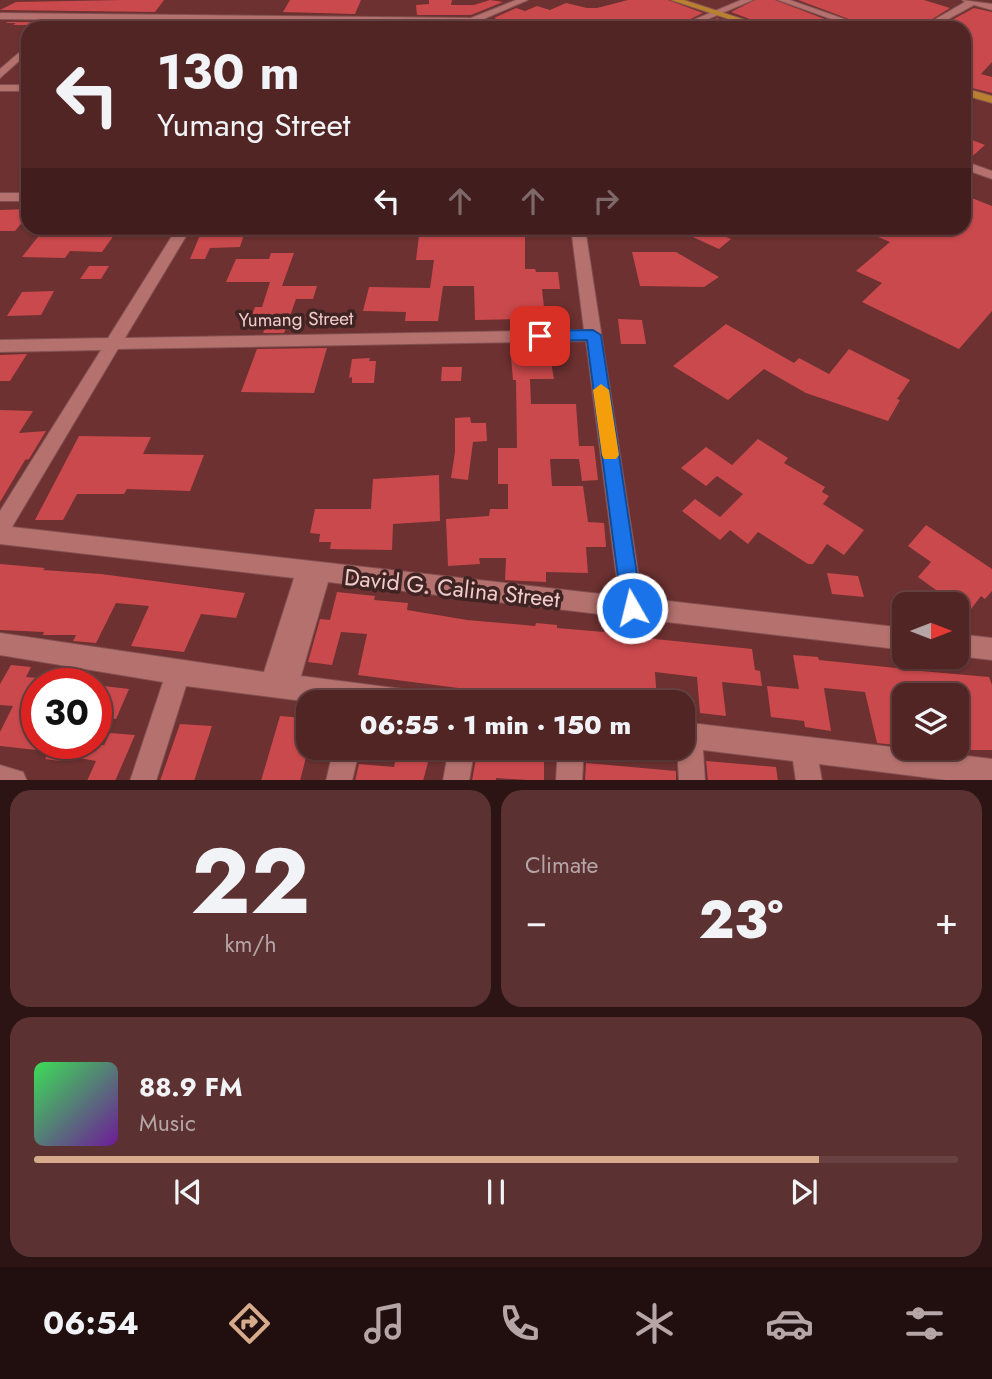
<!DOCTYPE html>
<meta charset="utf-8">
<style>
body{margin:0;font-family:Jost,sans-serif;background:#5c3132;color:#f1f3f6;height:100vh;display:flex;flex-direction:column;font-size:26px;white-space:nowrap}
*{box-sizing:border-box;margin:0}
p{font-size:23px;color:#b5a5a7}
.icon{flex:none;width:38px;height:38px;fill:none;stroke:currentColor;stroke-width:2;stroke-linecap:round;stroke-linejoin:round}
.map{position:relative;height:780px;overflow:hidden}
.panel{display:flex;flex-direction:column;gap:10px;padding:10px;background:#2d1414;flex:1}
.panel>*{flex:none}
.guide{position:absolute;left:21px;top:21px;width:950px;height:214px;border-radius:21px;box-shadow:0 2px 5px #0004,0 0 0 2px #684242;background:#522525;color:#f1f3f6;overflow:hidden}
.needle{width:46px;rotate:90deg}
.fabs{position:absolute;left:892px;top:592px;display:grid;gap:14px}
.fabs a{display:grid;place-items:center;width:77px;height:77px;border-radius:14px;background:#522525;box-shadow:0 2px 5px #0004,0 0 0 2px #684242;font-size:35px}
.speed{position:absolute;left:21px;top:668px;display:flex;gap:14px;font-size:35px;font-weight:700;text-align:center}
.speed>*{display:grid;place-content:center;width:91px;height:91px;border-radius:50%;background:#522525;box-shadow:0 2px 5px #0004,0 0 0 2px #684242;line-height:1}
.speed .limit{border:10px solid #d22;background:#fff;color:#111}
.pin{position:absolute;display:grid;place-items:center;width:60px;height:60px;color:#fff;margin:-30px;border-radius:14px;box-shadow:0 4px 10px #0006}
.me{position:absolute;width:77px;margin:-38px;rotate:352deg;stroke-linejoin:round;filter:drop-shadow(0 0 5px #0008)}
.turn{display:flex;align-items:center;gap:24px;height:147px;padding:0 21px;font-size:32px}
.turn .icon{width:91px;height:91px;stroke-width:2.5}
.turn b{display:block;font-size:49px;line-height:60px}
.lanes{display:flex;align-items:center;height:66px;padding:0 21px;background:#0003;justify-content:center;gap:35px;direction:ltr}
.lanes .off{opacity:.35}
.big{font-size:52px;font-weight:800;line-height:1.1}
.panel .widget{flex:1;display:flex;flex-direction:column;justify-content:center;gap:10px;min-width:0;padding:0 24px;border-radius:21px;background:#5c3132}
.panel .dial{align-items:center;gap:0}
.dial b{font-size:91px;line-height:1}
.song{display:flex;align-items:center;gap:21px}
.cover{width:84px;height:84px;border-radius:10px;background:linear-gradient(135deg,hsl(130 70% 55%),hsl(280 70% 35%))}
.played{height:7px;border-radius:4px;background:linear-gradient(90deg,#d6ab8b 85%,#684242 85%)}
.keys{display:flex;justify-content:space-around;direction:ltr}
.heat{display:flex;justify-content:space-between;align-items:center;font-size:38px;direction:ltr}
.panel .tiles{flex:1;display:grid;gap:10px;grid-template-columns:1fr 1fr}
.widget:last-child{grid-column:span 2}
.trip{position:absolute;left:296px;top:690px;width:399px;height:70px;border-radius:21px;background:#522525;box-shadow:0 2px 5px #0004,0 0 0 2px #684242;font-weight:800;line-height:70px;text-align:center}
.tab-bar{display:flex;height:112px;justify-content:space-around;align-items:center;background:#210f0f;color:#b5a5a7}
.tab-bar .icon{width:49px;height:49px}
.tab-bar .active{color:#d6ab8b}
.tab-bar b{font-size:32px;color:#f1f3f6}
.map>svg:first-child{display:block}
.building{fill:#ca494c}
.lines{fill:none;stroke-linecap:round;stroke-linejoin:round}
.minor-casing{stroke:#835051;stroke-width:2}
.major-casing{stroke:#835051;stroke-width:2}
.minor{fill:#b4716e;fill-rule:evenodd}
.major{fill:#b9802f;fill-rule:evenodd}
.route{fill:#1a73e8;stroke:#114b97;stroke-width:2}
.slow{fill:#f59e0b}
.labels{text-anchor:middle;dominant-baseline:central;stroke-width:7;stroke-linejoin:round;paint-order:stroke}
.street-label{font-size:19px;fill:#f1cbc9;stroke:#3f2423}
.near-street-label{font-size:23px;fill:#f1cbc9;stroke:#3f2423}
</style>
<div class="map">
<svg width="992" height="781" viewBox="0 0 992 781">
<rect width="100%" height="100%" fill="#6d3131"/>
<g class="building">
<path d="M122,0H164L155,12L0,10L16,2Z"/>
<path d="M290,0H361L355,14L283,12Z"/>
<path d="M429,0H452L451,5H474L490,0L503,2L471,15H417L416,5L429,4Z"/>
<path d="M628,0H668L703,13L672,28H646L641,25L633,28H615L602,23L587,28H521L494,18L516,8L525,11L537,6L550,10L566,3L587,8H597Z"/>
<path d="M755,0H775L848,28H773L731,12Z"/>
<path d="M798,0H924L950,8L918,28H873Z"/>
<path d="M974,8L992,12V62L981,74L992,77V93L964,86V68L971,62L964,61V28H937Z"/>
<path d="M717,18L748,28H694Z"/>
<path d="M8,22L146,23L142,28H59L63,25H13L16,23H5Z"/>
<path d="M964,137L985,145L968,160L964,159Z"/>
<path d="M964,195L992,206V311L959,349L862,302L882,283L856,271L890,242L857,228H964Z"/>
<path d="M28,209V215L15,231H0V210Z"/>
<path d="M45,228H119L102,252L70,251L65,258L22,257Z"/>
<path d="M203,228H246L240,247L210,248L205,259H190Z"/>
<path d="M420,228H525V269H535L536,272H558L560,289H542L546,326L518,329V319L475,320L474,286H443L438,321H405L406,312L363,311L369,287L430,288L434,260H416Z"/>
<path d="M673,228H706L731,239L719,249Z"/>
<path d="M632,252H676L719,277L704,287L640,286Z"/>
<path d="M271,253H294L282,286H317L313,299H296L284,333H263L266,325H248L255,307H262L270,282H226L236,259H269Z"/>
<path d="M89,266H109L101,279H80Z"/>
<path d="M54,291L41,315L7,316L22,292Z"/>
<path d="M618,319L642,320L646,344H621Z"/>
<path d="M726,324L794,363L799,358L829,374L849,349L910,380L897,399L900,400L888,421L806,393L764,369L728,400L673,366Z"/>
<path d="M327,348L314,393L241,392L257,349Z"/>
<path d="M27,354L10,381H0V355Z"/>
<path d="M550,356L554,379H530L531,404H576L579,446H594L598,480L582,481L579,459H550L552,486H583L588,522L604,523L606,547H586L588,573L546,572V582L505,580L506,558H479L480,564L448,566L446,519L489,516L490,509H508V484H498V448H517L516,380H513L511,357Z"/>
<path d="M370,358L369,361H376L374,383H352V377L349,378L352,359Z"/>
<path d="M442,367H462L461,381H441Z"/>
<path d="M0,410L33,411L19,433L46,431L29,459L25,460L0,502Z"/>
<path d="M470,417L471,423H486L487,441L473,442L468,480L451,478L455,452V418Z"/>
<path d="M79,436L151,437L143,454L204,455L190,491L127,489L124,494H77L63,520H35Z"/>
<path d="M758,439L788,458L784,463L825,487L822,492L829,496L823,504L864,530L844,555L827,544L813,564H808L758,532L748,544L730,530L720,540L682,511L695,499L720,517L743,494L717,476L706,486L681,468L706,447L732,465Z"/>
<path d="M439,475L440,521L393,524L392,550L330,549L331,542H319L320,534L310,533L315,509H371L373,479Z"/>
<path d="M926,525L992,569V591L985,599L981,596L968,613L918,577L931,562L908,546Z"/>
<path d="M0,564L45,568L43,570L101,574L245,593L236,618L201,614L184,652L131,646L149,606L116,603L96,643L73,641L76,635H43L44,632L0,630Z"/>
<path d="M827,573L858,576L864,597L832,594Z"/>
<path d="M337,592L375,596L374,600L408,603L407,610L467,620L535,626L536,623L557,625V628L604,632V628L626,630V636L752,649L755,670L760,671L762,686L722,682L726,716L700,713L697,677L655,672L657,702L587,699V702H566L358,675L367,634L341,632L332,665L308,662L320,619L330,620Z"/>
<path d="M793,655L818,657L819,660L896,668L895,665L919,667L921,671L989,677L992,685V750H957V695H905V746L877,743L865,692L824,688L831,731L805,727L804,721L771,717L767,686L799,689Z"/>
<path d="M11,665L31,667L26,677L37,678V750L0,746V732L13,706L0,705V684Z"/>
<path d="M104,686L129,689L116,719L96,717V702Z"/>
<path d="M280,716L305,718L300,735L308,736V749L300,781H261Z"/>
<path d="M180,724L212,726L194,781H160Z"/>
<path d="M110,733L135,735L115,781H87L96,761L63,755L60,761L45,759L49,752L39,750L40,744L104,745Z"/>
<path d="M398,747H432L423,781H355L359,764L394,767Z"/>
<path d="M478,747L544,751V781L496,778V781H472Z"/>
<path d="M706,761L776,767L778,781H708Z"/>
<path d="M586,763L676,771V781H585Z"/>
</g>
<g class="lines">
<g class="minor-casing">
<g id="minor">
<path d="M516,0H528L472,24L0,19V13L471,18Z"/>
<path d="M741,0H753L687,28H674Z"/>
<path d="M778,0H790L870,28H856Z"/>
<path d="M962,0L992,4V10L974,5L932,28H920L965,2Z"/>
<path d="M28,45V53L0,78V69Z"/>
<rect x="0" y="85" width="28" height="6"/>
<path d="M964,161L992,171V179L964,169Z"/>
<rect x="0" y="193" width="28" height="8"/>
<path d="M177,228H191L125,338L584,330L571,228H585L642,598L905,628V650L328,582L301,676L410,690L419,693L422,702H311L186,686L156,781H130L163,682L0,655V633L264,672L294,578L0,544V511L101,350L0,352V340L108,338ZM586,341L619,596L12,527L118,349Z"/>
<path d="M957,634L992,638V660L957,656Z"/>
<path d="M682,722L992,759V781H954L819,764L822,781H796L793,761L703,750L705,781H679L677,747H682Z"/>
<path d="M334,747H360L352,781H326Z"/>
<path d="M449,747H475L469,781H443Z"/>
<path d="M558,747H584L582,781H556Z"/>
<path d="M0,765L23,772L27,781H0Z"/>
</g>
</g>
<g class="major-casing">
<g id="major">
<path d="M671,0H684L770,28H756Z"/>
<path d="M964,88L992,96V103L964,95Z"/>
</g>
</g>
<use href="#minor" class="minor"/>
<use href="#major" class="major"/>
</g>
<path class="route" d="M593,330L601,335L642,608L639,615L632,617L625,615L622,608L587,340L540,341L533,336L540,331Z"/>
<path class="slow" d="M601,384L609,390L619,455L616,459H604L602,455L593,390Z"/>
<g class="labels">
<g class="street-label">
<text transform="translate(296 319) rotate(-1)">Yumang Street</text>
</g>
<g class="near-street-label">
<text transform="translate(452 588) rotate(6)">David G. Calina Street</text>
</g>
</g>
</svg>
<div class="fabs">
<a><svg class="needle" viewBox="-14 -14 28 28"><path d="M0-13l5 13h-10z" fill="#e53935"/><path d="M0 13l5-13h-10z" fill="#b5a5a7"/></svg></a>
<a><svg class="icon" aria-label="layers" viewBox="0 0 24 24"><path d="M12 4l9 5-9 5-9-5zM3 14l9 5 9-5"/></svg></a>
</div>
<div class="speed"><div class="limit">30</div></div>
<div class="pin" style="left:540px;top:336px;background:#d93025"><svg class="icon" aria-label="arrive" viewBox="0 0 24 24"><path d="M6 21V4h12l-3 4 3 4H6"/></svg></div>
<svg class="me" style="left:632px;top:608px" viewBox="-20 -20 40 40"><circle r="17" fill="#1a73e8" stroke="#fff" stroke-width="3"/><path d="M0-11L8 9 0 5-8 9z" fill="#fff"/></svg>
<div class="trip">06:55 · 1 min · 150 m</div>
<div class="guide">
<div class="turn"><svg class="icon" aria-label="left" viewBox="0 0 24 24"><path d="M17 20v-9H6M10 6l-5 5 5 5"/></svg><div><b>130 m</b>Yumang Street</div></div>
<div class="lanes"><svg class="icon" aria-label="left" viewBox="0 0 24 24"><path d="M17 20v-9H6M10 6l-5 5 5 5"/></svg><svg class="icon off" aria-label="ahead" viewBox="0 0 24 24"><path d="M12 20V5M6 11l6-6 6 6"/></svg><svg class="icon off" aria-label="ahead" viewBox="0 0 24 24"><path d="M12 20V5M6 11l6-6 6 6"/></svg><svg class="icon off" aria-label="right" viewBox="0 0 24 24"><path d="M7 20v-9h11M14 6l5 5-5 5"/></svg></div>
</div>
</div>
<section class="panel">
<div class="tiles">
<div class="widget dial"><b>22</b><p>km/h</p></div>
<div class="widget"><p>Climate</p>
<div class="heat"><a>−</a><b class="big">23°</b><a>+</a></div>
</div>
<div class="widget">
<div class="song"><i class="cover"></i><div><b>88.9 FM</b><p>Music</p></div></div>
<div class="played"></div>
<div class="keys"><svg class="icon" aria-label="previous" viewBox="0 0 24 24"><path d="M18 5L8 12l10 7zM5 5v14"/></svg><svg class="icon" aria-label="pause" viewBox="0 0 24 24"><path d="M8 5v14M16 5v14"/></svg><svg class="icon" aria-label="next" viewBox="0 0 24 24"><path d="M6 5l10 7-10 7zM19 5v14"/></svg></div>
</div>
</div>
</section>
<nav class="tab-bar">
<b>06:54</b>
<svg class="icon active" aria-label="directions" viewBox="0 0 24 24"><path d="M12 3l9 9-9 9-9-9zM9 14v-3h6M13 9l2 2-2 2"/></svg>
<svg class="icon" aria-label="music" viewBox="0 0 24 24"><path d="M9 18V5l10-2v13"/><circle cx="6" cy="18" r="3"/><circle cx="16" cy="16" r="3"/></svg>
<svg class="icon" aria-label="phone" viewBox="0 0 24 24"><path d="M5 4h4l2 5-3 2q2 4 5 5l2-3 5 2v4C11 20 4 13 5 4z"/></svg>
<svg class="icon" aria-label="climate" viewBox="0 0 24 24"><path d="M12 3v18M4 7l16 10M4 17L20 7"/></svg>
<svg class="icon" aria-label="car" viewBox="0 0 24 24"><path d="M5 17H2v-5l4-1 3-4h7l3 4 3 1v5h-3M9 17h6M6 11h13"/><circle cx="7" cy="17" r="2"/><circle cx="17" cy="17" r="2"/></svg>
<svg class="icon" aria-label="filters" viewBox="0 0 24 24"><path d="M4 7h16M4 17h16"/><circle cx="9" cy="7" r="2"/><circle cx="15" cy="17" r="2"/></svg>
</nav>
